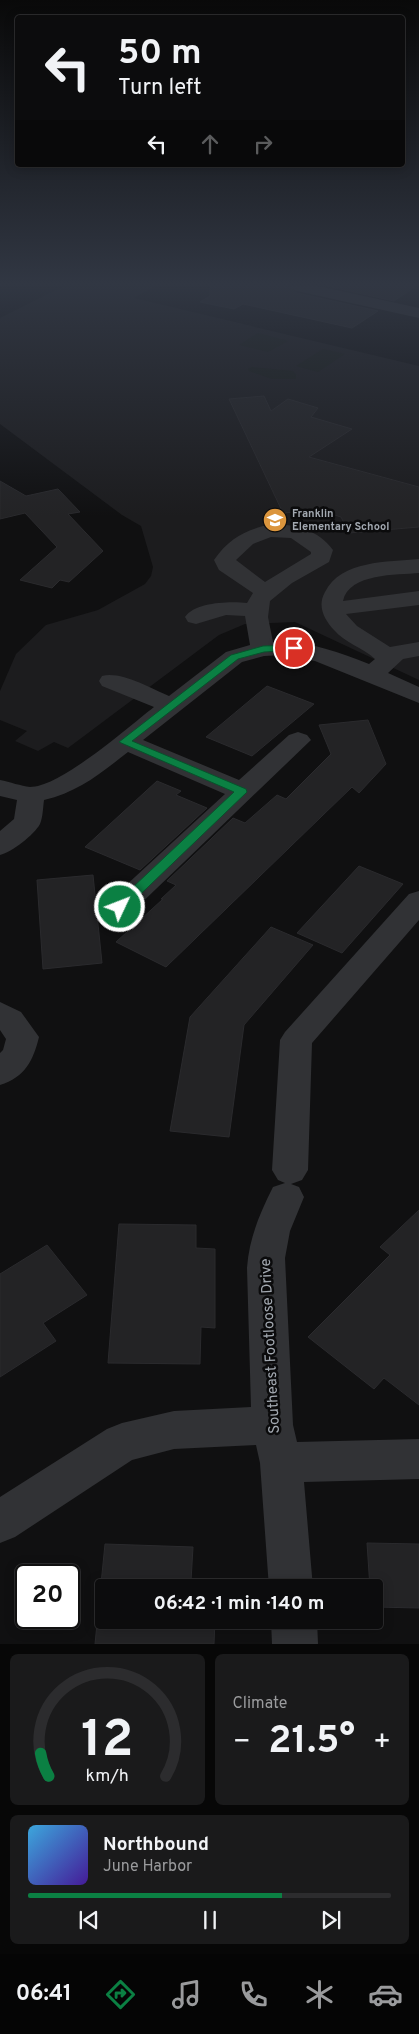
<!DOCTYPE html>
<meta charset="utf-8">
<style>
body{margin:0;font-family:Overpass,sans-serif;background:#1a1a1b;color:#f1f3f6;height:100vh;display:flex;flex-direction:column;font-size:19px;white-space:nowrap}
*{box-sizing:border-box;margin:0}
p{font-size:16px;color:#9a9b9d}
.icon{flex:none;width:28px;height:28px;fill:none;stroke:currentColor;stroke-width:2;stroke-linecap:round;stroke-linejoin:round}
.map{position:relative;height:1644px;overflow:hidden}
.drawer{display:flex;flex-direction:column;gap:10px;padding:10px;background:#070707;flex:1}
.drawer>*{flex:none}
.guide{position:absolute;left:15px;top:15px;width:390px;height:152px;border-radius:5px;box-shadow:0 2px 12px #0003,0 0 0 1px #2c2c2e;background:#0c0c0d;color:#f1f3f6;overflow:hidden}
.speed{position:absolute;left:15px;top:1564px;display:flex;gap:10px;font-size:25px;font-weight:700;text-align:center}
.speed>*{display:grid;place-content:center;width:65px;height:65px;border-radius:50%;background:#0c0c0d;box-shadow:0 2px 12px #0003,0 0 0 1px #2c2c2e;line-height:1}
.speed .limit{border:2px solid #111;border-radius:8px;background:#fff;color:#111}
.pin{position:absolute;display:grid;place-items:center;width:42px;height:42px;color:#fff;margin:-21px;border:2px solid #fff;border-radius:50%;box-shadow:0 1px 5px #0007}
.me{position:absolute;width:55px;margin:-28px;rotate:47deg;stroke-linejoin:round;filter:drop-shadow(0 0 4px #0008)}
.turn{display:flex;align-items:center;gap:18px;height:105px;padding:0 20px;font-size:22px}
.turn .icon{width:65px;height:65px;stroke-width:2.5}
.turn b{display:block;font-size:35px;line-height:42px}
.lanes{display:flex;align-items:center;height:48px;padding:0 20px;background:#0003;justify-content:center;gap:25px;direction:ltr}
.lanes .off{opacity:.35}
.big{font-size:38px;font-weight:700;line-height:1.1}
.drawer .card{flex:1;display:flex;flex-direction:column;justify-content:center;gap:8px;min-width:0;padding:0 18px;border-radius:8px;background:#1a1a1b}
.drawer .dial{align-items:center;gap:0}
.dial svg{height:130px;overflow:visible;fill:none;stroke:#2c2c2e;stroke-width:7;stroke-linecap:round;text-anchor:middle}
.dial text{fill:#f1f3f6;stroke:none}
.song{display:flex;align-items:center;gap:15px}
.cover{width:60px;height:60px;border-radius:8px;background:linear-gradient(135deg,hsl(200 70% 55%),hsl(260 70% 35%))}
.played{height:5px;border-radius:2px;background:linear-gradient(90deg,#0b8043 70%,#2c2c2e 70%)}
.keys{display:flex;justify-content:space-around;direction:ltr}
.heat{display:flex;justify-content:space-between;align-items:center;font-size:28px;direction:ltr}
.drawer .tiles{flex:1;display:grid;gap:10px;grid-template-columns:1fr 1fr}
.card:last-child{grid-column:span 2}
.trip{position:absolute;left:95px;top:1579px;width:288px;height:50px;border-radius:5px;background:#0c0c0d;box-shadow:0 2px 12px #0003,0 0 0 1px #2c2c2e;font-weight:700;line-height:50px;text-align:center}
.tabs{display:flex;height:80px;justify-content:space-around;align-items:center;background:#050505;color:#9a9b9d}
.tabs .icon{width:35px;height:35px}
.tabs .selected{color:#0b8043}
.tabs b{font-size:22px;color:#f1f3f6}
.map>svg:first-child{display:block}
.built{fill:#1c1c1e}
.green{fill:#171b17}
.building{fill:#232325;stroke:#2a2a2d}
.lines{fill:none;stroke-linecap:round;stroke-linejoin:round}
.minor{fill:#313235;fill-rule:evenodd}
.route{fill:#0b8043;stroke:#07532c}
.labels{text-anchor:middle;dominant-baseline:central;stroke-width:5;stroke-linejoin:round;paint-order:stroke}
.far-poi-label{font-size:11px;font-weight:bold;fill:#a2a8b0;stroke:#0b0b0c;text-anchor:start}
.near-street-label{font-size:15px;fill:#a2a8b0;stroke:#0b0b0c}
</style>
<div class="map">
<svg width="419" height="1644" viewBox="0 0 419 1644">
<rect width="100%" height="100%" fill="#101011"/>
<path class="built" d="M64,286H155L134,298L419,366V680L295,622L245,624L219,635L68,748L54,742L38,751L15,741L27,731L0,720V691L16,654L46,625L98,610L145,584L151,576L153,567L141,526L122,515L0,424V318Z"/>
<g class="green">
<path d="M258,333L288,341L268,352L239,345Z"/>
<path d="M323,349L345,354L318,372L296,366Z"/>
<path d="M252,367L293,371L296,375V379H272L249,371L248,369Z"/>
</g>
<g class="building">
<path d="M210,286H287L297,293L378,311L352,328L243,304L234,309L200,302L210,296Z"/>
<path d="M327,286H416L394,301Z"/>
<path d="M264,396L271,411L288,399L318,408L311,417L352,429L309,457L419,487V527L349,533L341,517L318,510L283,513L229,399Z"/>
<path d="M0,481L26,496L58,489L80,512L68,514L103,551L69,582L60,580L52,588L20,580L57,547L25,513L0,519Z"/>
<path d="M267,686L314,704L252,756L206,737Z"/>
<path d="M368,720L386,764L359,793L352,787L166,967L116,942L163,899H161L176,885L167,881L233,818L245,823L277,795L286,799L331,754L319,725Z"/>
<path d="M157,781L181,791L176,795L207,808L140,870L85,847Z"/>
<path d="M359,866L403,884L342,953L297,933Z"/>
<path d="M93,875L102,963L43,969L37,880Z"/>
<path d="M271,927L313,945L244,1025L229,1137L170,1131L190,1017Z"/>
<path d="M419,1210V1405L384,1378L374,1389L308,1337L390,1255L380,1247Z"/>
<path d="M119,1224L196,1225V1248L215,1249V1328L201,1327L200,1364L108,1363Z"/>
<path d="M47,1245L87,1295L43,1323L56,1341L0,1377V1274Z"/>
<path d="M367,1543L419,1544V1608L374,1607V1588H370Z"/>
<path d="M105,1544L193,1547L191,1581L216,1582V1588H104V1620H215L214,1644H95Z"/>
</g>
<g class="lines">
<g class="minor">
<path d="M289,286H318L419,308V318L297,291L292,289Z"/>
<path d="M271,524C294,524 319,530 333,550L329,562L292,583L270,601L268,617L273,642C306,640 338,652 369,664L375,659C362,647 345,643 334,630C324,619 317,606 325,592C341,560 388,562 419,559V573C397,575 349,573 343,601L419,591V605L346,614L357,626L390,647L419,642V656L403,659L388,673L419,687V703L315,661L283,655L264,656L242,662L143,740L239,780L289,735L298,732L307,735L311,740L130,914L120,917L110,914L105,907L110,900L225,794L128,752C100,774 78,792 44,800C43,807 43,817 40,824C34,835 12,852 0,855V831L14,819L17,800L0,796V780C10,782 21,786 30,787C61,787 128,727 154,707L102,686L99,681L102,676C121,671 150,688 169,696L226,652L250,645L245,616L226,615L196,624L188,622L185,617C195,602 230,601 247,603L253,593L219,570L214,560C229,538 246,530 271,524ZM271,537L291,538L311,552V554L265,582L236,560L253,544Z"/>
<path d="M419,891V920L312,1043L308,1170L302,1180L291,1184L299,1187L304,1197L290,1231L285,1258L293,1425L297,1442L419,1439V1479L304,1482L313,1588H269L260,1463L256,1445L174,1449L132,1460L15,1537L0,1543V1497L107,1429L122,1423L174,1411L251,1407L247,1268C249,1238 260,1213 273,1187L285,1183L278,1180L272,1170L280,1040L285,1032L409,894Z"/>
<path d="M0,1002L21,1012L39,1037C33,1061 25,1077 0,1085V1053L3,1050L6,1039L0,1030Z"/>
<path d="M271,1620H317L318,1644H272Z"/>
</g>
</g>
<linearGradient id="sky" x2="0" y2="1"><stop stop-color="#090909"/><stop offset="0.55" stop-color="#313743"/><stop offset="1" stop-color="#313743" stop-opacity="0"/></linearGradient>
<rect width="419" height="516" fill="url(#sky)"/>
<path class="route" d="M294,645L299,648L297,650L264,652L238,659L132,741L246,789L247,792L124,910H115L114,907L115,904L234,792L119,742L231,655L263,646Z"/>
<defs>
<g id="school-disc" transform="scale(1.25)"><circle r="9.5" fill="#db953d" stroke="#0b0b0c"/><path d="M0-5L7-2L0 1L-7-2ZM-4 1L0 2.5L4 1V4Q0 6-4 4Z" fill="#fff"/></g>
</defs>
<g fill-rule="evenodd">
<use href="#school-disc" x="275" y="520"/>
</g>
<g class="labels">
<g class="far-poi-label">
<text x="292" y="514">Franklin<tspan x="292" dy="13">Elementary School</tspan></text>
</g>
<g class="near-street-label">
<text transform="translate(271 1346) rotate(-93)">Southeast Footloose Drive</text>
</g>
</g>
</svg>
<div class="speed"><div class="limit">20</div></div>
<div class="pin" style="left:294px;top:648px;background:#d93025"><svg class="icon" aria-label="arrive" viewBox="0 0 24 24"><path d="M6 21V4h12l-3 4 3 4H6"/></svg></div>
<svg class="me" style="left:120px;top:907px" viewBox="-20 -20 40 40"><circle r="17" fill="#0b8043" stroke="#fff" stroke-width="3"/><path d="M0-11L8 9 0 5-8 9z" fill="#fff"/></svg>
<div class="trip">06:42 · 1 min · 140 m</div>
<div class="guide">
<div class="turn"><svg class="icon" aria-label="left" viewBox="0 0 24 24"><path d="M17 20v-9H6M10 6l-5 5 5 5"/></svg><div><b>50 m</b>Turn left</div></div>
<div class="lanes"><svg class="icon" aria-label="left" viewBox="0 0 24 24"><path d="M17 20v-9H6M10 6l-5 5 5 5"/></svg><svg class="icon off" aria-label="ahead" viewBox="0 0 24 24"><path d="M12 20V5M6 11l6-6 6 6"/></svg><svg class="icon off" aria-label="right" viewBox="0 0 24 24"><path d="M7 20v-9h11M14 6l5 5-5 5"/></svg></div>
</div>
</div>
<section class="drawer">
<div class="tiles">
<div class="card dial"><svg viewBox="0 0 100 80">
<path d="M14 69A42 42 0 1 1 86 69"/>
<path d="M14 69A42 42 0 0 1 9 55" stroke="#0b8043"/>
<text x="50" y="56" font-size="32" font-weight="700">12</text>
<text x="50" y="72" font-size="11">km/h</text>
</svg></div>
<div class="card"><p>Climate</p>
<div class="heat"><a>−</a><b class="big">21.5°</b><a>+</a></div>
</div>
<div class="card">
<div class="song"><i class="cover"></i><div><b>Northbound</b><p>June Harbor</p></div></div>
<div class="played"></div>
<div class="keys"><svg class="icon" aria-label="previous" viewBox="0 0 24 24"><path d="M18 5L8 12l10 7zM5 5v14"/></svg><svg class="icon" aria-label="pause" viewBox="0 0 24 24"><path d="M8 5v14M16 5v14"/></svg><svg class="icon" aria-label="next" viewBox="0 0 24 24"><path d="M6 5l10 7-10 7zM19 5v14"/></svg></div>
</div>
</div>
</section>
<nav class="tabs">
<b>06:41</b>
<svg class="icon selected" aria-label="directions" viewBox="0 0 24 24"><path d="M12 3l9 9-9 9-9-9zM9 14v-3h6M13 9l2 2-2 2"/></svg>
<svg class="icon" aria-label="music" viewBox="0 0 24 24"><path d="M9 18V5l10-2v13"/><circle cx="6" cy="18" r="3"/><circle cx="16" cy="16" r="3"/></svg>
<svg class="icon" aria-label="phone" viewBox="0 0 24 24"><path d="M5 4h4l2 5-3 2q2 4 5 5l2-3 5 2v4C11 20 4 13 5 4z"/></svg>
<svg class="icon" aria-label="climate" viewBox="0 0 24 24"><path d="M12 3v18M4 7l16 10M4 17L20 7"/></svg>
<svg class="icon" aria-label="car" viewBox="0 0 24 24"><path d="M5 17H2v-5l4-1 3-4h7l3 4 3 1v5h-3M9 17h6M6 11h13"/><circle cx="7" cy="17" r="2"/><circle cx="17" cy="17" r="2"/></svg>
</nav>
